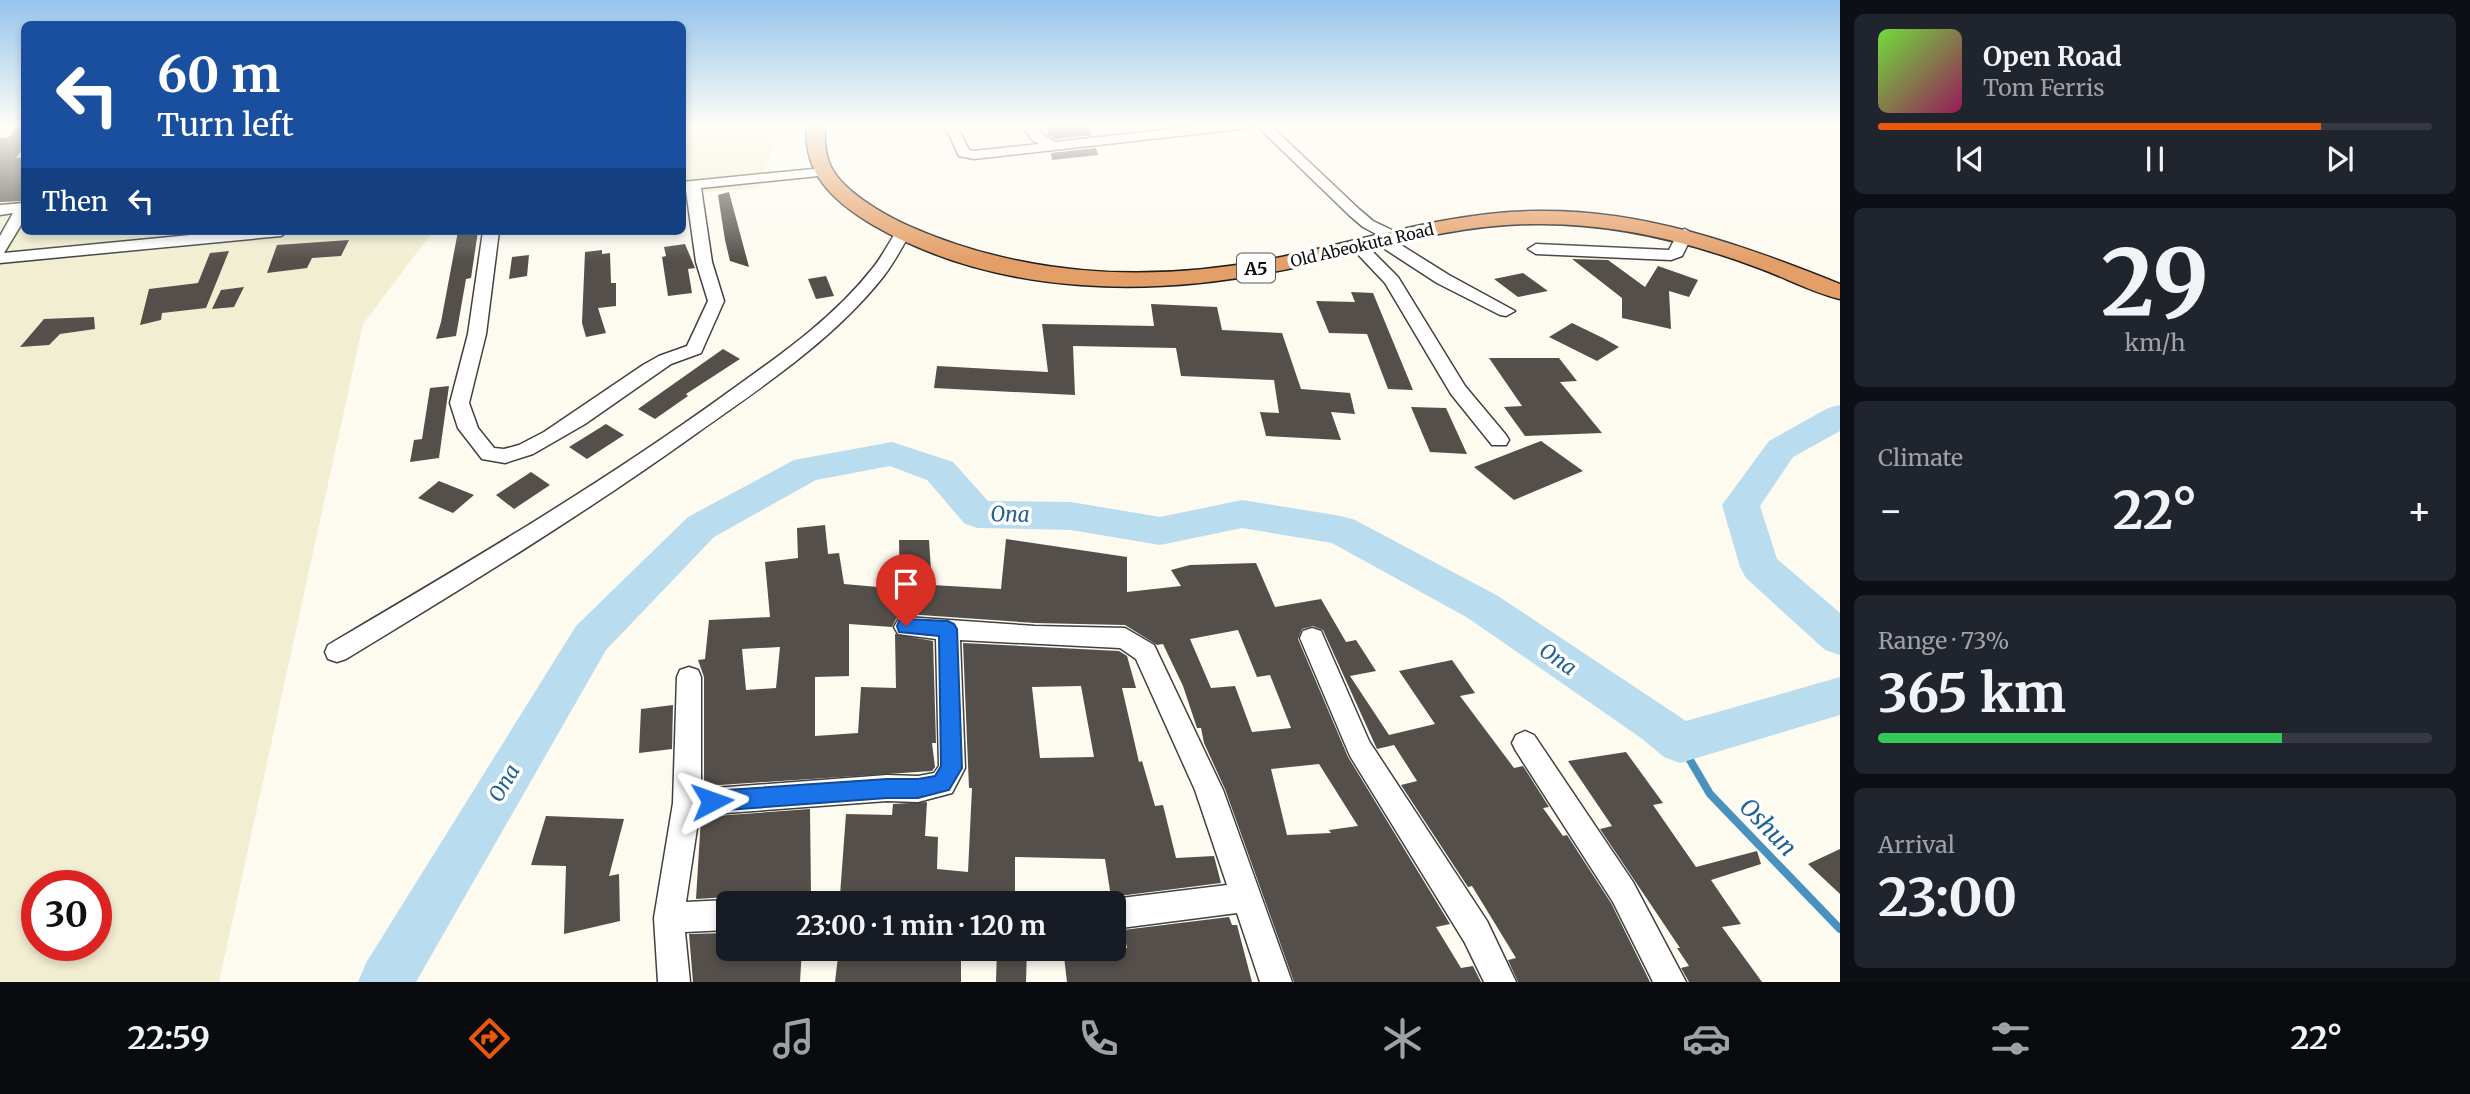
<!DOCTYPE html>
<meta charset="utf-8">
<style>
body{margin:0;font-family:Merriweather,serif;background:#20242c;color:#f1f3f6;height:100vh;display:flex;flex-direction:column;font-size:26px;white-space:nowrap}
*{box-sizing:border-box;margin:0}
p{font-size:23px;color:#9ea1a6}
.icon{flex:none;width:38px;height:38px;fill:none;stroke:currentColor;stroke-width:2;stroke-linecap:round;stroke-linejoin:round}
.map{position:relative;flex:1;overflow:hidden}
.side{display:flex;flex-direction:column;gap:14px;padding:14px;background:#0d0f14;width:630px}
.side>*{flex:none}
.guide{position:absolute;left:21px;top:21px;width:665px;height:214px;border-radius:10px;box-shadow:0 4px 10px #0003;background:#1a4fa0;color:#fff;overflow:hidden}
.speed{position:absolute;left:21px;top:870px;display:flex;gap:14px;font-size:35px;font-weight:700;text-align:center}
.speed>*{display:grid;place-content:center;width:91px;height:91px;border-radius:50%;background:#171b24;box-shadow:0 4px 10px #0003;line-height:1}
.speed .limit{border:10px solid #d22;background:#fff;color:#111}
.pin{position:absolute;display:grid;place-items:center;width:60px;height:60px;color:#fff;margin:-72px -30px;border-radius:50% 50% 50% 0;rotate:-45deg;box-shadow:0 0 7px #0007}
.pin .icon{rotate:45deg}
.me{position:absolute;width:77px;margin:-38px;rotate:86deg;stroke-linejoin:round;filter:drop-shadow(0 0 5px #0008)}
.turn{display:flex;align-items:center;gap:24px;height:147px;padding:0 21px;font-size:32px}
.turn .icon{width:91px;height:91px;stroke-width:2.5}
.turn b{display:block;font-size:49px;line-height:60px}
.then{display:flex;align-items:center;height:66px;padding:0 21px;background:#0003;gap:14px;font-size:26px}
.big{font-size:52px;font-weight:700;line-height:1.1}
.side .card{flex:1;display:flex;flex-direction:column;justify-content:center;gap:10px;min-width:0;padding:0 24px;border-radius:10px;background:#20242c}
.side .dial{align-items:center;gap:0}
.dial b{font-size:91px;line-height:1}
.song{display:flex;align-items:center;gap:21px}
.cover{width:84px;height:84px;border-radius:10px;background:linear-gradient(135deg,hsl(100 70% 55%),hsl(330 70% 35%))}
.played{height:7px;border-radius:4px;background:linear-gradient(90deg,#ea580c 80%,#363941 80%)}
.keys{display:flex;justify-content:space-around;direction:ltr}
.heat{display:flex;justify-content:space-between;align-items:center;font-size:38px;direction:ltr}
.charge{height:10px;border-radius:5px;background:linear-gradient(90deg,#34c759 73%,#363941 0)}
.trip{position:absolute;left:716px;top:891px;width:410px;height:70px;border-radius:10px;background:#171b24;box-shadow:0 4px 10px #0003;font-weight:700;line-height:70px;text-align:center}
.tabs{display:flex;height:112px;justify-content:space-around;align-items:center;background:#090b0e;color:#9ea1a6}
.tabs .icon{width:49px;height:49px}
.tabs .active{color:#ea580c}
.tabs b{font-size:32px;color:#f1f3f6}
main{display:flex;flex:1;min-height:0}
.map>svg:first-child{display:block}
.farmland{fill:#f1eed2;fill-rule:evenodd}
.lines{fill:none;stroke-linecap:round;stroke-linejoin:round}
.stream{stroke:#4991be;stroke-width:8}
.river{fill:#badcef;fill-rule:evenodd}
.building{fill:#554f4b;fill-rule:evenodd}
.minor-casing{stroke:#414141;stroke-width:3}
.highway-casing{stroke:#1f1f1f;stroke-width:3}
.minor{fill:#fff;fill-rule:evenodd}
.highway{fill:#e49e67;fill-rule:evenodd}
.route{fill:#1a73e8;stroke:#114b97;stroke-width:2}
.labels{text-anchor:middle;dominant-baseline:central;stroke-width:7;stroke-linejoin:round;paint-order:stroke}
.far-street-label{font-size:16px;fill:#0e0e0e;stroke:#fff}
.shield{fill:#fff;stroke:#565656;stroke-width:2}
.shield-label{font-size:18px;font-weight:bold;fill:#0e0e0e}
.water-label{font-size:21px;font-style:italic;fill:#246492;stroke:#fff}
.near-water-label{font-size:24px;font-style:italic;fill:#246492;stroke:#fff}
</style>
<main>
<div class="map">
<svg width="1840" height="982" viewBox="0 0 1840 982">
<rect width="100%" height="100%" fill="#fdfaf0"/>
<g class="farmland">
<path d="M0,124H24V231H433L363,324L219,982H0ZM37,886H96V945H37Z"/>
<path d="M683,124H779L760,188L683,194Z"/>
</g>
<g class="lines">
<path class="stream" d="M1680,743L1710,794L1840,929"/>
<g class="river">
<path d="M1840,405V431L1793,457L1760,506L1777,559L1840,613V655L1825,650L1746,578L1740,567L1722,505L1769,441L1828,408Z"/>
<path d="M892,442L953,462L988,501L1071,502L1160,517L1242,500L1341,516L1355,520L1498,596L1686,721L1840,677V715L1680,763L1664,757L1641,738L1468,618L1332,543L1242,528L1160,545L1071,530L978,528L965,524L927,480L890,466L816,480L714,537L606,650L416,982H358L366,963L576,626L688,517L794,460Z"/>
</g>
</g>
<g class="building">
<path d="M19,124H24V147L16,158L24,157V201L0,202V138L9,137Z"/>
<path d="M1047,127H1089L1092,135L1056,139L1048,135Z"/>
<path d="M1096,148L1098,155L1052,160L1051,153Z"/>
<path d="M729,192L749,267L730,261L725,240L718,195Z"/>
<path d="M458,231H478L471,278L466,279L456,336L436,339L441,322Z"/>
<path d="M349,240L341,256L312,258L307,268L267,273L277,245Z"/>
<path d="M685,244L695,268L688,269L692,293L668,296L662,257L666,256L664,247Z"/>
<path d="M602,250V254L610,253L611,283H616V306L598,308L606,333L586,337L582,323L585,252Z"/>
<path d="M229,251L206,308L162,313L161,320L140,325L149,289L198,283L210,253Z"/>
<path d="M529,255L527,276L509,279L512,257Z"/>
<path d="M1572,259L1608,260L1645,287L1658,266L1698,280L1689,297L1669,291L1671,329L1622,318V298Z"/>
<path d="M1523,273L1548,291L1518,297L1494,279Z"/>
<path d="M826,276L834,296L816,299L808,279Z"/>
<path d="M244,287L234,307L212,309L221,290Z"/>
<path d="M1351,292L1373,293L1413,390L1388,389L1367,334L1329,333L1316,301L1355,302Z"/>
<path d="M1151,304L1217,307L1222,330L1282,333L1301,389L1350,393L1355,414L1331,412L1341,440L1266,436L1260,412L1279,413L1274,380L1181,376L1176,348L1073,346L1075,395L934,388L937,366L1048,372L1042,324L1154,326Z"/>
<path d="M94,317L95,329L60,334L49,345L20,347L44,319Z"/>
<path d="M1572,323L1603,338L1619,347L1597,361L1549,337Z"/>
<path d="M723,349L740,359L686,394L688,396L655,419L638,409Z"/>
<path d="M1489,358H1559L1577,381L1560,382L1602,433L1525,436L1504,407L1522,406Z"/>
<path d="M449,386L439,458L410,462L414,440L422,439L430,388Z"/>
<path d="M1411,407L1446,408L1467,454L1430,452Z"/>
<path d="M606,424L624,435L587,459L569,447Z"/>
<path d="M1541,441L1583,471L1514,500L1474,467Z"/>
<path d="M531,472L550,485L514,509L496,495Z"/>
<path d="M439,481L474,495L453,513L418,498Z"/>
<path d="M825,525L828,554L839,553L844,584L900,589L899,540H929L932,585L1001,589L1006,539L1127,557V592L1181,586L1171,570L1190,565L1256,563L1275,607L1321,599L1346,642L1356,640L1376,671L1350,676L1389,735L1435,724L1399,671L1452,660L1475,693L1460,696L1514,768L1523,766L1549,807L1543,808L1563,836L1567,835L1611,903L1650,982H1518L1508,960L1516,958L1472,886L1468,887L1401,785L1417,781L1394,745L1377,749L1323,630L1313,626L1302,629L1298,639L1348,757L1450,924L1436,927L1461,968L1473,966L1481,982H1294L1225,789L1204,743L1201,728H1197L1183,686L1163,644L1157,645L1125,625L1035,623L906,614L896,619L892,627L849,624V676L815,677V736L858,733L861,687L896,688L895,634L933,641L936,743H932L935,767L932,771L704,786V677L698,660L705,659L709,620L770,617L765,562L798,558L797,528ZM1238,630L1257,677L1270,675L1291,728L1252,732L1235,686L1211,688L1190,639ZM780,647L776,688L746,690L742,649ZM1319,764L1358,826L1329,830L1331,833L1287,835L1271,769Z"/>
<path d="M963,643L1119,651L1127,656L1136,688H1122L1139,762L1142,761L1155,806L1163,805L1176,858L1214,856L1221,883L1111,897L1105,859L1015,857V903H946L898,900V896L840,895L846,814L892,815L893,804L927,802L925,836L938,837L937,869L968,872L972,788H969ZM1081,686L1094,757L1040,758L1032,687Z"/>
<path d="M673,705L672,749L639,753L641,709Z"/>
<path d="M1626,752L1663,803L1653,805L1696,867L1757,851L1761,864L1711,880L1741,924L1722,927L1762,982H1689L1681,968L1689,966L1677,948H1680L1600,829L1612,826L1568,761Z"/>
<path d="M810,809L811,895L738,902L728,897L696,899L701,817Z"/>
<path d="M546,816L624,819L609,876L619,874L620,921L564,934L566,866L531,865Z"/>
<path d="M1840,849V894L1808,864Z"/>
<path d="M1229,917L1232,925H1237L1252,982H1067L1063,948H1127L1123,930Z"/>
<path d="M728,933V948H802L800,982H693L689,934Z"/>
<path d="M839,948H961V982H835Z"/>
<path d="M997,948H1027L1026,982H996Z"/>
</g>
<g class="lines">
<g class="minor-casing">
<g id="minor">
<path d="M944,124H956L969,150L974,151L1039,144L1032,140L1021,124H1034L1042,134L1055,142L1216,124H1269L1359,209L1373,221L1398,233L1400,236L1393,240L1449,275L1515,311L1506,316L1500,315L1437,283L1374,242L1372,239L1378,235L1363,227L1349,215L1255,124L1249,128L974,159L959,156Z"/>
<path d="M823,168L828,169V175L701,188L712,262L724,301L701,353L671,364L585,424L533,454L505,463L482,459L458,428L450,403L468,334L483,231H499L486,334L469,403L478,428L494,448L504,449L519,445L544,432L643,365L659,356L687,346L708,301L696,262L686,190H682V182Z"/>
<path d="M24,203V220L4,253L232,231H289L281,236L0,263V236L13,213L0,215V205Z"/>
<path d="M903,227L911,232C902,247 894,263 883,277C833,340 762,387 697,433C584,514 465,587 346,659L337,662L328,659L325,652L328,645C462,566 597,487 723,396C776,358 832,320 872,269C882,257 889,242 898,229Z"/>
<path d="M1685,229L1693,234L1682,256L1671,260L1536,254L1528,249L1536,244L1669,250L1679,231Z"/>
<path d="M1357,240L1363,242L1398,277L1465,386L1506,435L1509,440L1506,445H1492L1451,394L1385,283L1349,245Z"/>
<path d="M906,617L1035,626L1125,628L1154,645L1223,790L1292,982H1260L1237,913L1113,929V903H1103L1113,899L1227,885L1195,790L1136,659L1120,648L960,640L965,768L952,793L918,802L887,801L699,815L686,902L728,900L735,903H728V930L685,932L690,982H658L654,918L673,803L677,677L680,670L689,667L698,670L701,677V789L887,775L918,776L934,773L939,766L936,639L898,634L894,627L898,620Z"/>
<path d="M1312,628L1321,631L1324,638L1369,741L1487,921L1516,982H1484L1465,943L1350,756L1300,638L1303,631Z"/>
<path d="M1525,731L1534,735L1633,882L1686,982H1653L1613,902L1516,751L1512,743L1516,735Z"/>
</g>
</g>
<g class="highway-casing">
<path id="highway" d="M807,124H825C825,136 824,150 829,162C838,189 884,215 909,226C1022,276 1145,283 1266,260C1356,243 1444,212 1537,211C1643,209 1743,245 1840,284V299C1811,292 1784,277 1756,267C1686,241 1616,224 1541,224C1458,223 1377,249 1297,267C1158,298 1000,298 873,225C833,201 802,173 807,124Z"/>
</g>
<use href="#minor" class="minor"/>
<use href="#highway" class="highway"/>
</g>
<linearGradient id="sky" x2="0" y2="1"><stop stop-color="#95c4eb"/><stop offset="0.48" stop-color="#fefdf8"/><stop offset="1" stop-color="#fefdf8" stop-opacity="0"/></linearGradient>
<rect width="1840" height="261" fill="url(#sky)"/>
<path class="route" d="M906,619L948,621L954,624L957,629L962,768L949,790L918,798H887L712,811L704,808L701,801L704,794L712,791L887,779H918L935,776L941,766L939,636L899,632L897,626L899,621Z"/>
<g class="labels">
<g class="far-street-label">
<text transform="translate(1362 245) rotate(-13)">Old Abeokuta Road</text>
</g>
<rect class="shield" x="1237" y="253.5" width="38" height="29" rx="5"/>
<g class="shield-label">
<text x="1256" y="268">A5</text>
</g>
<g class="water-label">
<text transform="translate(1010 514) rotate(1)">Ona</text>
<text transform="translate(1558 659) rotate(35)">Ona</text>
<text transform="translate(504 783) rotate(-59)">Ona</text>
</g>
<g class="near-water-label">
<text transform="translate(1768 827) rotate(46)">Oshun</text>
</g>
</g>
</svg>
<div class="speed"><div class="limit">30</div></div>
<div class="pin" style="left:906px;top:626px;background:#d93025"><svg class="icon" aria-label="arrive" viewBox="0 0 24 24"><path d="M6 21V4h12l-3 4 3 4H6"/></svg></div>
<svg class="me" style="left:712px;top:801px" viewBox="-20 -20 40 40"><path d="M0-17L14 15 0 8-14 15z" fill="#1a73e8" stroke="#fff" stroke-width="4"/></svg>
<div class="trip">23:00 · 1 min · 120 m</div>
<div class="guide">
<div class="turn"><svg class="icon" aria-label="left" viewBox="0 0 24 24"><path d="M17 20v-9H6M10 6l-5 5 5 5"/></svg><div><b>60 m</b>Turn left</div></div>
<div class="then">Then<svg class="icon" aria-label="left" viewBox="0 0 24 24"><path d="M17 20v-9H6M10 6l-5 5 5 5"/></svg></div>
</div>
</div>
<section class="side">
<div class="card">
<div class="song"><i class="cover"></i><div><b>Open Road</b><p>Tom Ferris</p></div></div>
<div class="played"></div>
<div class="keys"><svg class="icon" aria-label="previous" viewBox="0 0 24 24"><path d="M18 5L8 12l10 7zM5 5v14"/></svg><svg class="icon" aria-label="pause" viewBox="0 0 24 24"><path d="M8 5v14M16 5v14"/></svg><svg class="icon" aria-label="next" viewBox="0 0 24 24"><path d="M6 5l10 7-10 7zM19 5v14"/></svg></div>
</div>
<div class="card dial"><b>29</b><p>km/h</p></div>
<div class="card"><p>Climate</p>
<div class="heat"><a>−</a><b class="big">22°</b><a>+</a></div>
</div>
<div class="card"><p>Range · 73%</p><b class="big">365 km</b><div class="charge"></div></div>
<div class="card"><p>Arrival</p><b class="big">23:00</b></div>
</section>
</main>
<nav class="tabs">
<b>22:59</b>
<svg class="icon active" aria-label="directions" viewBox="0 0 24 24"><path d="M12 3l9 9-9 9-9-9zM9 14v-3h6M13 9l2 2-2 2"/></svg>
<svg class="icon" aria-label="music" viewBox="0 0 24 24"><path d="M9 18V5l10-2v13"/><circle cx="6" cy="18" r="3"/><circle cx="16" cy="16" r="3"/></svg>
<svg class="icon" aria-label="phone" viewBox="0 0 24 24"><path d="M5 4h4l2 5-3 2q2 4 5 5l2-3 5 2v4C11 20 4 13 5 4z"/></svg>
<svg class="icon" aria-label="climate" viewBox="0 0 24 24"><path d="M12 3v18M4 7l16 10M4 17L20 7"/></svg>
<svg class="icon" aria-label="car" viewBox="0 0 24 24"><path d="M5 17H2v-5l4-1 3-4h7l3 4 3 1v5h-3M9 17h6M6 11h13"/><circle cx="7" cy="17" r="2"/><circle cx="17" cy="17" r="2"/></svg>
<svg class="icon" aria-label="filters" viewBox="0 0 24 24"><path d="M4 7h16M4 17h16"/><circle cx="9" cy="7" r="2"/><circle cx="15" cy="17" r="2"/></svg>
<b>22°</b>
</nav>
